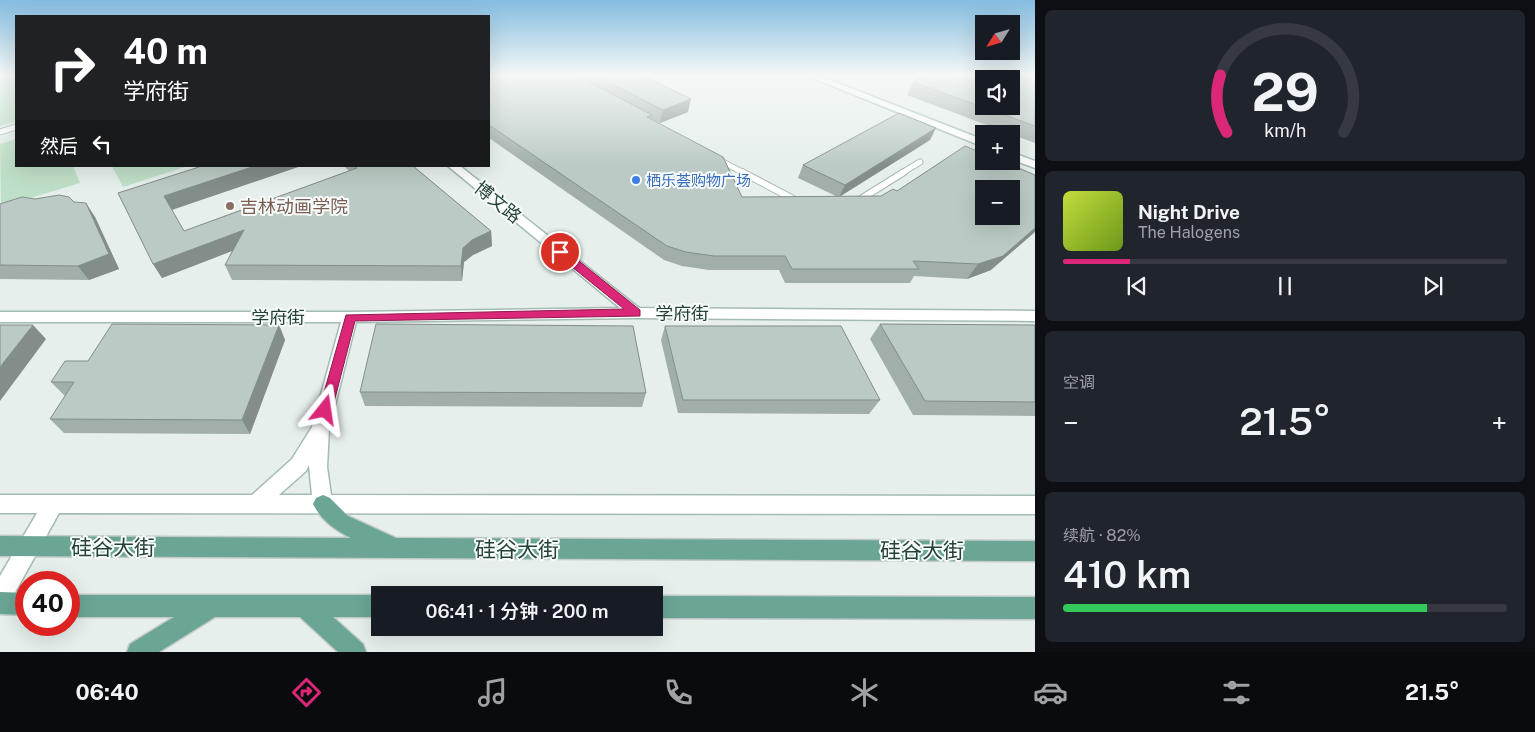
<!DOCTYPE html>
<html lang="zh">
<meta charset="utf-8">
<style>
body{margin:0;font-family:"Public Sans","Noto Sans SC",sans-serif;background:#20242c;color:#f1f3f6;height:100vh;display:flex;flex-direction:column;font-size:19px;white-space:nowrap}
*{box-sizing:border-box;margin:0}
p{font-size:16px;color:#9ea1a6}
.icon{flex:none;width:28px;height:28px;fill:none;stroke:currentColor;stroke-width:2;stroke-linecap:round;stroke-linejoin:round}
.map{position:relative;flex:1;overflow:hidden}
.sheet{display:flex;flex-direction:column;gap:10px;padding:10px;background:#0d0f14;width:500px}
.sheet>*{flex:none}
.hud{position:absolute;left:15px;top:15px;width:475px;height:152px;border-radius:0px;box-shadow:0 5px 20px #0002;background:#202124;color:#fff;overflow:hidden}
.needle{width:32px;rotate:233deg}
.buttons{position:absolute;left:975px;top:15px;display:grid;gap:10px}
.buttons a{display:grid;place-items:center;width:45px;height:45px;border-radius:0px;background:#171b24;box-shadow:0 5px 20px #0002;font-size:25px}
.speed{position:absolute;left:15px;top:571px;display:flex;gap:10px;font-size:25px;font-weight:700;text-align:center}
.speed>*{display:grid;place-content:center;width:65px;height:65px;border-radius:50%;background:#171b24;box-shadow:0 5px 20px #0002;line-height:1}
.speed .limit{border:8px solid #d22;background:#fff;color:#111}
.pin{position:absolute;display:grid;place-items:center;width:42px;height:42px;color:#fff;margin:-21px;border:2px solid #fff;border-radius:50%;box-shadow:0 1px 5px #0007}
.me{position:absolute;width:55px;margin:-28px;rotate:15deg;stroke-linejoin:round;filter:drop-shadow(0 0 4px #0008)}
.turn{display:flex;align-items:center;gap:18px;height:105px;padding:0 25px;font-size:22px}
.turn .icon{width:65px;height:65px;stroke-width:2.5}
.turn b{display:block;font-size:35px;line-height:42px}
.then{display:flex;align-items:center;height:48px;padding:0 25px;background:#0003;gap:10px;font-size:19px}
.big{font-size:38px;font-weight:600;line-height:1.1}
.sheet .widget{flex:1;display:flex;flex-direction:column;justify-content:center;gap:8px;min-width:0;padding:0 18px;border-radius:8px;background:#20242c}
.sheet .dial{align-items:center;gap:0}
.dial svg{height:130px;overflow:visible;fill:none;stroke:#363941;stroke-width:7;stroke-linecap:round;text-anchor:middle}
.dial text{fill:#f1f3f6;stroke:none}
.song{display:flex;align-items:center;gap:15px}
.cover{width:60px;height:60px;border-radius:8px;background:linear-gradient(135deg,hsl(70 70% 55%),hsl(80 70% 35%))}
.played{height:5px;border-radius:2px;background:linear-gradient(90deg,#db2777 15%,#363941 15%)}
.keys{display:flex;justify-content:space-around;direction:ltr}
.heat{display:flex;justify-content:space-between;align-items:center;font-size:28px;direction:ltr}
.charge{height:8px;border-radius:4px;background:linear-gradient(90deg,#34c759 82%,#363941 0)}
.trip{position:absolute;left:371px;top:586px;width:292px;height:50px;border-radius:0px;background:#171b24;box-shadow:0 5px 20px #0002;font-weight:600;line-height:50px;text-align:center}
.tab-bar{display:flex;height:80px;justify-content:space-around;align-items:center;background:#090b0e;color:#9ea1a6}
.tab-bar .icon{width:35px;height:35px}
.tab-bar .active{color:#db2777}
.tab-bar b{font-size:22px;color:#f1f3f6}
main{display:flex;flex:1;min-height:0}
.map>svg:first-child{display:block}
.green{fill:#bfe0c8}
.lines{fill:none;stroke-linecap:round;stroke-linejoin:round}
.lane-far1-casing{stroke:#a8b8b2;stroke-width:7}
.lane-casing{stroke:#a8b8b2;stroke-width:8}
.secondary-casing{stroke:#a4bbb3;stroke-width:3}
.primary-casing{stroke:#c2cac8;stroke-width:3}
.lane-far1{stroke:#fff;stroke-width:5}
.lane{stroke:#fff;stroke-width:6}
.secondary{fill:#fff;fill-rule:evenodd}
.primary{fill:#6aa596;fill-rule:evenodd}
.wall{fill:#a1aea9}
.shaded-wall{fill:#838d89}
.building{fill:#bbcac4;stroke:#838d89;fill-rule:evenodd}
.route{fill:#db2777;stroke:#8e194d}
.shop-dot{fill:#3f7fe0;stroke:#f7fbf9;stroke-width:2}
.education-dot{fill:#8d6e63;stroke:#f7fbf9;stroke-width:2}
.labels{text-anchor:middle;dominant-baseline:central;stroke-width:4;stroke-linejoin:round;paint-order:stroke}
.far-shop-label{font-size:15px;fill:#366cbe;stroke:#f7fbf9;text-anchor:start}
.street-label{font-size:18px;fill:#24423a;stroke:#f7fbf9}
.education-label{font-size:18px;fill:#785e54;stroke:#f7fbf9;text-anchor:start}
.near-street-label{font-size:21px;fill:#24423a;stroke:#f7fbf9}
</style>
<main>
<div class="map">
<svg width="1035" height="652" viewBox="0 0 1035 652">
<rect width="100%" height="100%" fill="#e6efeb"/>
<g class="green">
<path d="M0,75H16V121L0,126Z"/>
<path d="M16,139V166H73L80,183L1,207L0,144Z"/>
<path d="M112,166H188L123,187Z"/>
</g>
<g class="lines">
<g class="lane-far1-casing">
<g id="lane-far1">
<path d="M0,132L16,127"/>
<path d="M719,160L744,173"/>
<path d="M902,173L920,162"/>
</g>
</g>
<g class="lane-casing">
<g id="lane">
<path d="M742,172L797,201"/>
<path d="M856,202L904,172"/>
</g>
</g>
<g class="secondary-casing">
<g id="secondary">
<path d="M805,75H817L984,140V147Z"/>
<path d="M1011,152L1035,161V168L1011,159Z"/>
<path d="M448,166H460L639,308L1035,311V321L636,318L356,322L329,429L327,467L331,495L1035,496V514L59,513L8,605L0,608V576L37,513H0V495H252L292,459L312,427L341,322H0V312H350L620,308ZM309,465L312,495H279L306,471Z"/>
</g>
</g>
<g class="primary-casing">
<g id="primary">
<path d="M323,495L330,498L348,516L396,538L1035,541V561L0,556V536L351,538C335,530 321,520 313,504L316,498Z"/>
<path d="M0,592L26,593V615L0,614Z"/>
<path d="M69,595H380V617H333L363,644L366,652H338L300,617H215L159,652H127L130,644L174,617H69Z"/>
<path d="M655,596L1035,597V619L655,618Z"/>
</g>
</g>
<use href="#lane-far1" class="lane-far1"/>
<use href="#lane" class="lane"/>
<use href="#secondary" class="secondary"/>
<use href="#primary" class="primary"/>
</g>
<g class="wall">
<path d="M489,75H641L688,112L660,123L651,119L742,197H838L798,178L803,165L930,140L839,197L991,270L967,279L914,276L910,283H785L779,270H709L682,266L664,260L489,138Z"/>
<path d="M1035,75V143L907,95L913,82Z"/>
<path d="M202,166H301L172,210L184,231L349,171L344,166H413L491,231L492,246L473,255L464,262L462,281L232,280L225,265L232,251L162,278L153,264L118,193Z"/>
<path d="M74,202L95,217L119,269L89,280L0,279V204Z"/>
<path d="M880,324L1035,325V416L913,415L870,339Z"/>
<path d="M279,325L285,340L250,434L64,433L50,419L65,396L51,382L88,361Z"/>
<path d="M665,326L880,400L869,414L678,413L661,340Z"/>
<path d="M360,392L646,393L642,407L365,406Z"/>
</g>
<g class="shaded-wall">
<path d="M691,99L688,112L660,123L663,110Z"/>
<path d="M936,128L930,140L839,197L845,185Z"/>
<path d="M255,166H301L171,210L164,196Z"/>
<path d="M86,203L95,217L119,269L89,280L78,266Z"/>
<path d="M1035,228V232L991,270L967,279L978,264Z"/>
<path d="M244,230L250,244L162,278L153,264Z"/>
<path d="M491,231L492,246L473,255L464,262L462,281L461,266L463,248L472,240Z"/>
<path d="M33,325L46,339L0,401V367Z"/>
<path d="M279,325L285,340L250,434L242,420Z"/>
</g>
<g class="building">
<path d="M489,75H576L652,115L647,117L723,157L742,197L881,196L893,189L897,191L965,146L984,154V161H1002L1035,175V228L1003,256L978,264L913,261L919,269H792L785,256H714L686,252L667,246L489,125ZM984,189H1011V216H984Z"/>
<path d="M594,75H641L691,99L663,110Z"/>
<path d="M927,75H1035V126L913,82ZM984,79H1011V106H984Z"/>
<path d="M899,113L936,128L845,185L803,165Z"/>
<path d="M202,166H255L164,196L184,231L357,168L355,166H413L491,231L472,240L463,248L461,266L225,265L244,230L153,264L118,193Z"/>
<path d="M59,195L69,197L74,202L86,203L109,254L78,266L0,265V204L22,197L35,199Z"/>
<path d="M112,324L279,325L242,420L50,419L74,382H51L65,361H88Z"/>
<path d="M376,324L633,326L646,393L360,392Z"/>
<path d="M880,324L1035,325V402L925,401Z"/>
<path d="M0,325H33L0,367Z"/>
<path d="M665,326H841L880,400H683Z"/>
</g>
<linearGradient id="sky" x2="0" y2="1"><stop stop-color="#84bce0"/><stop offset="0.45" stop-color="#f4f8f6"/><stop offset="1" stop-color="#f4f8f6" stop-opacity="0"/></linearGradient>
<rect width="1035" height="166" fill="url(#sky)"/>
<path class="route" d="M556,249H564L640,310V316L355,321L332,410L330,414H321L319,410L346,315L624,309L556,254Z"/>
<circle class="shop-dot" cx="636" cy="180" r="5"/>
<circle class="education-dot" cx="230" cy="206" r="5"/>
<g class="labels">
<g class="far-shop-label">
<text x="646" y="180">栖乐荟购物广场</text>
</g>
<g class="street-label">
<text transform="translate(498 202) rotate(39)">博文路</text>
<text x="682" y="313">学府街</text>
<text x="278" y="317">学府街</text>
</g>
<g class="education-label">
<text x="240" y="206">吉林动画学院</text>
</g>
<g class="near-street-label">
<text x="113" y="547">硅谷大街</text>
<text x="517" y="549">硅谷大街</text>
<text x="922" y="550">硅谷大街</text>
</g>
</g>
</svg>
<div class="buttons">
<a><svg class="needle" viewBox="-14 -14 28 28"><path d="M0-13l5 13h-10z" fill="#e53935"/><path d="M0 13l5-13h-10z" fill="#9ea1a6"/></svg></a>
<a><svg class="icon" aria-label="sound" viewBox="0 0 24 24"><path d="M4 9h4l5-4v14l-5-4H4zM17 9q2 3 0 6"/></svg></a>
<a>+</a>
<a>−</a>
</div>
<div class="speed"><div class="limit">40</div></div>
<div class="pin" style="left:560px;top:252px;background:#d93025"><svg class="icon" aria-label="arrive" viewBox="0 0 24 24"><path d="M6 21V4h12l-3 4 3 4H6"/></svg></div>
<svg class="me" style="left:325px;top:410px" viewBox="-20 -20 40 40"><path d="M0-17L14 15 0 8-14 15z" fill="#db2777" stroke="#fff" stroke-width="4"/></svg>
<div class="trip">06:41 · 1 分钟 · 200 m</div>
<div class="hud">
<div class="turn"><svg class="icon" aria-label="right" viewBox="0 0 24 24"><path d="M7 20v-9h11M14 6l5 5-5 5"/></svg><div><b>40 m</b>学府街</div></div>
<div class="then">然后<svg class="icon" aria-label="left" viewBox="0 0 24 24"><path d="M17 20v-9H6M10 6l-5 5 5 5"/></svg></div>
</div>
</div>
<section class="sheet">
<div class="widget dial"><svg viewBox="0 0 100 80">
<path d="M14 69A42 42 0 1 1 86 69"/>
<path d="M14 69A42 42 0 0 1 10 34" stroke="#db2777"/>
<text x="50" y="56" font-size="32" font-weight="700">29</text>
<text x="50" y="72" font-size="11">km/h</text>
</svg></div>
<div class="widget">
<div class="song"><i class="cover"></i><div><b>Night Drive</b><p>The Halogens</p></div></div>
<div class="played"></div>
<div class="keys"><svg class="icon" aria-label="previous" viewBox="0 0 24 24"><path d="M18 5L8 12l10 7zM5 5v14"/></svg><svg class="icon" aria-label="pause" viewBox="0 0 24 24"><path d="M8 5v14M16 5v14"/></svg><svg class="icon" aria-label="next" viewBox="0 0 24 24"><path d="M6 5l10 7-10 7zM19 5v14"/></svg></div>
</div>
<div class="widget"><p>空调</p>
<div class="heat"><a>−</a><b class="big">21.5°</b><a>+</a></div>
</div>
<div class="widget"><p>续航 · 82%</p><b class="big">410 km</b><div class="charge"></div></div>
</section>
</main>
<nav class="tab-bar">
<b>06:40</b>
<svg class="icon active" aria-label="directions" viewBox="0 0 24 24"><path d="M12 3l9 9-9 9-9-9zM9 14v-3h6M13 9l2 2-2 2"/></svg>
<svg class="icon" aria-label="music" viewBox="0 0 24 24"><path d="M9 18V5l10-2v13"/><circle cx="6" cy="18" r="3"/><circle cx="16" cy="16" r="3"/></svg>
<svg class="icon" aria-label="phone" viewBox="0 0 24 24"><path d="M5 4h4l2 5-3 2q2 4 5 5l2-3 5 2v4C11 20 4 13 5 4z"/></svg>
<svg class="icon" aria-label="climate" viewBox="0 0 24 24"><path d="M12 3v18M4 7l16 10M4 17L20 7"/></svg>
<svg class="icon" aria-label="car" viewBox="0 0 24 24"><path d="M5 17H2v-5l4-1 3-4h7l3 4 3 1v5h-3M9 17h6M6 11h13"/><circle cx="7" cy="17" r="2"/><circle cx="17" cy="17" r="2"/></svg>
<svg class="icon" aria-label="filters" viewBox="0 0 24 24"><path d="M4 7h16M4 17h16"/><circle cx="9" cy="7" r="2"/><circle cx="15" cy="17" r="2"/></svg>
<b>21.5°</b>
</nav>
